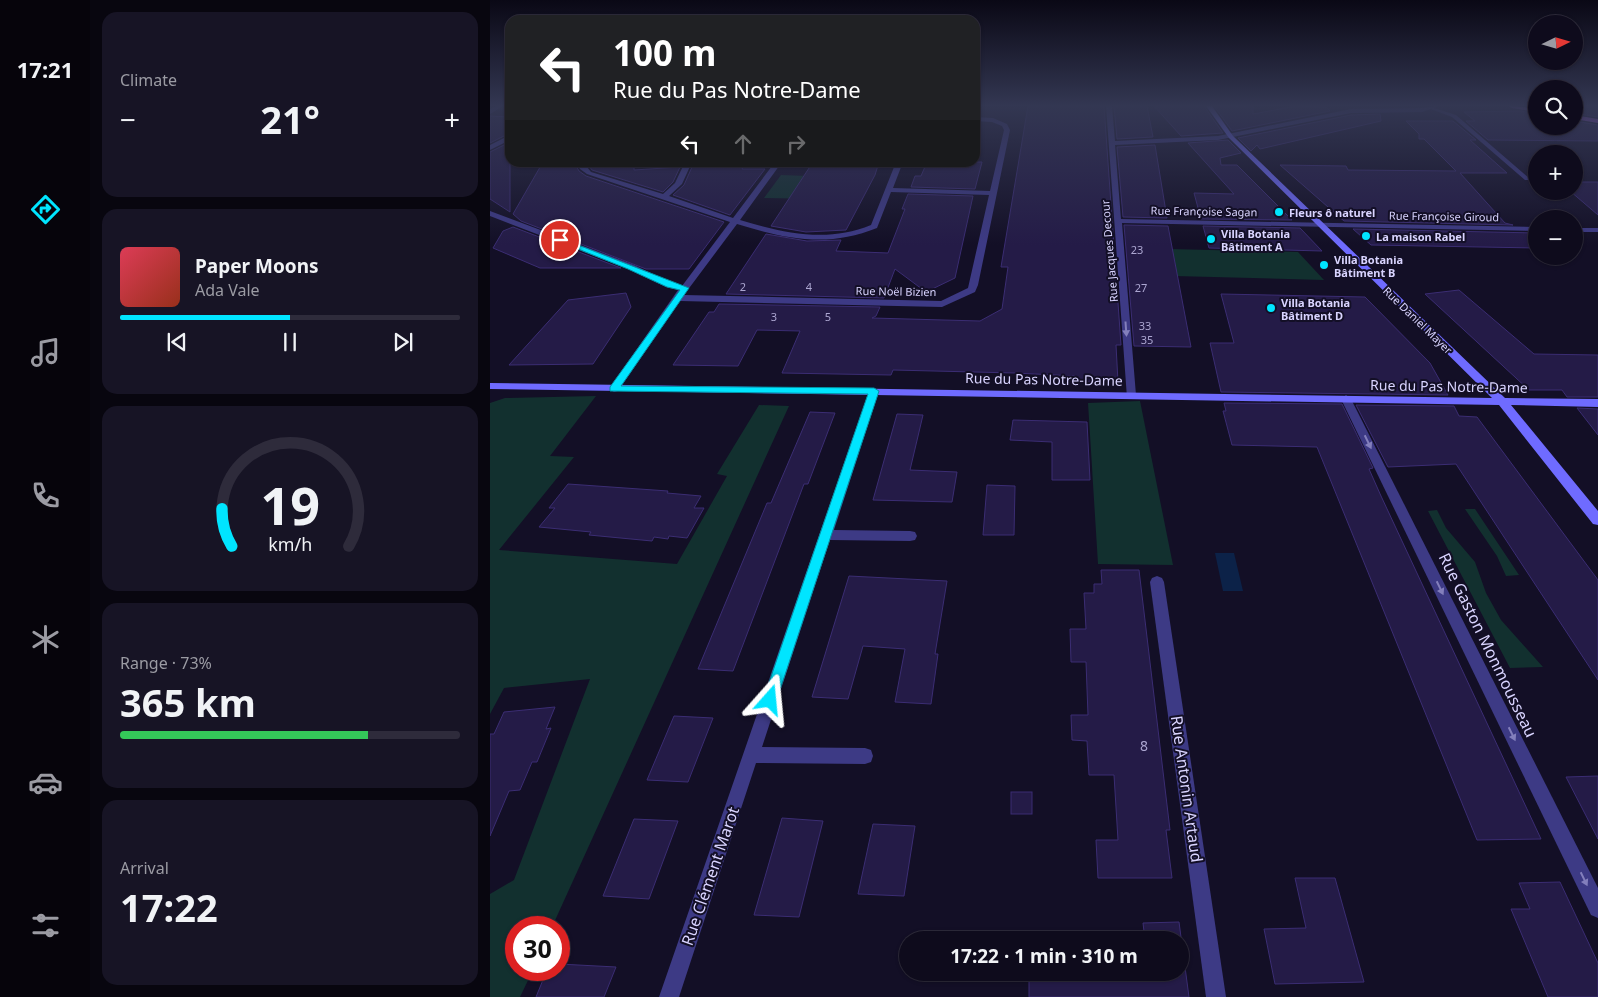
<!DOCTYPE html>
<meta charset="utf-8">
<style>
body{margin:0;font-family:"Noto Sans",sans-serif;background:#171425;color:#f1f3f6;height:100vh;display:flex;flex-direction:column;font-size:19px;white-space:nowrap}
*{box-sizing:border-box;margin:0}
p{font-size:16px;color:#9b9ba3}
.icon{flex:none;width:28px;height:28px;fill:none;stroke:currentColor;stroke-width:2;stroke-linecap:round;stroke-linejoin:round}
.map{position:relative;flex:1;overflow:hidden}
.panel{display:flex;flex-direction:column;gap:12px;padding:12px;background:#08060f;width:400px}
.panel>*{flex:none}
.hud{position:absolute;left:15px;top:15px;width:475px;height:152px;border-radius:15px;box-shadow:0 1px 4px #0004,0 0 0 1px #2e2b3b;background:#202124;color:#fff;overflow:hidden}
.needle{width:32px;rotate:85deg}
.buttons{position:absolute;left:1038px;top:15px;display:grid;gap:10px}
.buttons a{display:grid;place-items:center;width:55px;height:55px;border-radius:50%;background:#0e0b1c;box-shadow:0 1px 4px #0004,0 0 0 1px #2e2b3b;font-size:25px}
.speed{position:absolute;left:15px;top:916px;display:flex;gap:10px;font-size:25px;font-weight:700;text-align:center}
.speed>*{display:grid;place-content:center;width:65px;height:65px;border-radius:50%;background:#0e0b1c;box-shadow:0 1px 4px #0004,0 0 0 1px #2e2b3b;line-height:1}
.speed .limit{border:8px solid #d22;background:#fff;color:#111}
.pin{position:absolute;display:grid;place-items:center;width:42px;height:42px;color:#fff;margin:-21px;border:2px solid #fff;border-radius:50%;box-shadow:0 1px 5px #0007}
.me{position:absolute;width:55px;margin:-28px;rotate:18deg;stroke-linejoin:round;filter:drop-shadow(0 0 4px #0008)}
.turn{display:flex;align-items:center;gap:18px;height:105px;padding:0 25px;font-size:22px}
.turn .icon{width:65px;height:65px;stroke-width:2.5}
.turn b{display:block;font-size:35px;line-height:42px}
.lanes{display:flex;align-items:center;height:48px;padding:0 25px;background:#0003;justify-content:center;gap:25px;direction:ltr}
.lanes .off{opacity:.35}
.big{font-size:38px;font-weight:700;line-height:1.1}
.panel .card{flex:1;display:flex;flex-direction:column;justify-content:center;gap:8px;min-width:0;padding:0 18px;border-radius:15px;background:#171425}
.panel .dial{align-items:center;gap:0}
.dial svg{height:130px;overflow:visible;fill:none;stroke:#2e2b3b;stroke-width:7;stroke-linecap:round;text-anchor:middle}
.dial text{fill:#f1f3f6;stroke:none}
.song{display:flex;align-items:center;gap:15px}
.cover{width:60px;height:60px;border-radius:8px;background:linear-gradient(135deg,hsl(350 70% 55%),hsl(10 70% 35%))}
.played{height:5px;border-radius:2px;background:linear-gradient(90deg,#00e5ff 50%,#2e2b3b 50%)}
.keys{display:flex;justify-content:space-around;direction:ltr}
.heat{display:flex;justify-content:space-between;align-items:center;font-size:28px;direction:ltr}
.charge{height:8px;border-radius:4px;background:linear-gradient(90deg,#34c759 73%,#2e2b3b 0)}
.trip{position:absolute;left:409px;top:931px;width:290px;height:50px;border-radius:25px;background:#0e0b1c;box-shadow:0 1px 4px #0004,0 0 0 1px #2e2b3b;font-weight:700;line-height:50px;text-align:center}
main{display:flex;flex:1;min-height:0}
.tabs{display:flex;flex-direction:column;width:90px;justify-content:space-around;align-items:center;background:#06040b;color:#9b9ba3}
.tabs .icon{width:35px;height:35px}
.tabs .active{color:#00e5ff}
.tabs b{font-size:22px;color:#f1f3f6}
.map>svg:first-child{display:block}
.green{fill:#12302f}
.water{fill:#0c2248}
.building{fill:#241b47;stroke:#3b2d73}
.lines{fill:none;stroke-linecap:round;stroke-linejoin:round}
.lane{fill:#3d3a85;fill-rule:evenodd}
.street{fill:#3d3a85;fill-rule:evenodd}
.secondary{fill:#6f6bff;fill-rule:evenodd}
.primary{fill:#c25bff;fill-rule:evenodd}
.oneway{fill:#837fbc}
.route{fill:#00e5ff;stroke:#0095a6}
.poi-dot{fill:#00e5ff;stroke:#130f26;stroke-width:2}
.labels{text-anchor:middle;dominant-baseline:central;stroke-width:4;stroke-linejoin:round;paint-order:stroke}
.far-street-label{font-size:11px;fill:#d9d4ff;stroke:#130f26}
.far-poi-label{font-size:11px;font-weight:bold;fill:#d9d4ff;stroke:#130f26;text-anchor:start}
.number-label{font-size:11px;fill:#aca6d1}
.street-label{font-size:14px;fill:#d9d4ff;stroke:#130f26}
.near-number-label{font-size:14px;fill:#aca6d1}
.near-street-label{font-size:16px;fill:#d9d4ff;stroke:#130f26}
</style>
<main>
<nav class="tabs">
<b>17:21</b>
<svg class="icon active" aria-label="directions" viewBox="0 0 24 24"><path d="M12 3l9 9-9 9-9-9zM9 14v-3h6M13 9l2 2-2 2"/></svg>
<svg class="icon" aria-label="music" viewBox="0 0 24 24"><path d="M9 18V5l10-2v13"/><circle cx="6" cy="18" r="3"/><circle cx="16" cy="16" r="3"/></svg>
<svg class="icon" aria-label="phone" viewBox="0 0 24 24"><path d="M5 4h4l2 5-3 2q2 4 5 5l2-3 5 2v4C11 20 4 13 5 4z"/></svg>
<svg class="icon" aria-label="climate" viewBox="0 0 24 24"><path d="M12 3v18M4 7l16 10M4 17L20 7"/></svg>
<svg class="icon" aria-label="car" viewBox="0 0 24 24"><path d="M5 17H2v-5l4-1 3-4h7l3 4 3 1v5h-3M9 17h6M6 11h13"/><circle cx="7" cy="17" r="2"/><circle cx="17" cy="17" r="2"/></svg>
<svg class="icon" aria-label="filters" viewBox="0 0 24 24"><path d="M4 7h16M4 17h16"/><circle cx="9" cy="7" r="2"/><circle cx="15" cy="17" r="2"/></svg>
</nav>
<section class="panel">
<div class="card"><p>Climate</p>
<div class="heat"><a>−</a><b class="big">21°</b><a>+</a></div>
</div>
<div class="card">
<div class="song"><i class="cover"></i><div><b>Paper Moons</b><p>Ada Vale</p></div></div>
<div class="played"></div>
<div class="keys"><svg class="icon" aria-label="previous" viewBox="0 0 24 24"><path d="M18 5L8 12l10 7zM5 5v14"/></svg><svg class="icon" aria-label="pause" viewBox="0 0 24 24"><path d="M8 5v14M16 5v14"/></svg><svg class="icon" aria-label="next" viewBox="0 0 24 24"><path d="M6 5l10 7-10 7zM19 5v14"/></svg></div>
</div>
<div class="card dial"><svg viewBox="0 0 100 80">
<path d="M14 69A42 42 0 1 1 86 69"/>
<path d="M14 69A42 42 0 0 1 8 46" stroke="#00e5ff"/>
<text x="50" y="56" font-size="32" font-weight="700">19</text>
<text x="50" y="72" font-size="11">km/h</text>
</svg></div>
<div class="card"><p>Range · 73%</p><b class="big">365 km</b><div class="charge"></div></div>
<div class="card"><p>Arrival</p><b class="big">17:22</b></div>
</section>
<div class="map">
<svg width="1108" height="997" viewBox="0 0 1108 997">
<rect width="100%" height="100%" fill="#130f26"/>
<g class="green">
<path d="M291,175L347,177L334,199L274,198Z"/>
<path d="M679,249L808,252L834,280L684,276Z"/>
<path d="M106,396L60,456L84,457L9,550L187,564L237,476L227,474L269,405L299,406L62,927L26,928V970H43L30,997H0V894L24,880L100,679L14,688L0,714V403L15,398Z"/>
<path d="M650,401L683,565L608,564L598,403Z"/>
<path d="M975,509H985L1029,575L1016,576L1007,556Z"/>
<path d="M947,510L956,528L985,562L996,593L1011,620L1053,667L1020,668L938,511Z"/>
</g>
<path class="water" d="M725,553H744L753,591H733Z"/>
<g class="building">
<path d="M538,106H614L631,345H626L628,382L585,381V376L525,373L403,370L401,375L292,373L310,331L267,330L248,366L183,365L219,312H224L229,304L390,307L386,316L382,318L490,321L512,309L518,267H511Z"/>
<path d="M624,106H657L663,137L627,139Z"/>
<path d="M664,106H714L733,133L691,136Z"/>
<path d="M724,106H763V114L806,106L836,107L840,111L742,131Z"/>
<path d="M1084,106H1108V117L1084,113Z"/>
<path d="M1031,111L1046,114V126H1084V121L1108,125V141L998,140L976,121H985L974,112Z"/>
<path d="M890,114L891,121L770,149L767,145L761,151L748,138L861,115Z"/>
<path d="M0,116L20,117V133L0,143Z"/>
<path d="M916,121H963L986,140H980L1017,173H970L1015,223L1023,225L854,221L790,165L856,166L858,170L966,171L934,139H929V134Z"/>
<path d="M738,140L751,153L730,158L731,165H747L802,220L711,219L704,193L744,194L698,143Z"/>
<path d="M20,142V212L0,199V152Z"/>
<path d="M665,145L677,218L633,217L627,147Z"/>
<path d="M53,162H84L89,171L96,176L234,222L199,269H156L31,221L23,214Z"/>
<path d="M96,162H144V170L190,167L183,182L173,192L102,170Z"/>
<path d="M223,162H256L252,169H275L240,215L183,195L194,185L202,167L221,166Z"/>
<path d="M323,162H389L385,175L356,230L316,232L281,226Z"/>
<path d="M437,162H492L485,189L421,187L425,176H431Z"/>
<path d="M1084,182H1108V215L1080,191H1084Z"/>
<path d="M418,194L483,196L465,278L436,292L405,269L394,298L236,294L276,234L317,241L351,240L346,251L398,253L415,209H412Z"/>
<path d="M634,225L678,226L701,347L644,346Z"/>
<path d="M713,226L810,228L832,251L719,248Z"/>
<path d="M23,227L131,268H50L3,248L13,231Z"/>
<path d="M863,229L1046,233V248L881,245Z"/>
<path d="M969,290L1044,354L1108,355V397H1077L1072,390H1039L935,294Z"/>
<path d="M136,293L141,307L103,364L19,365L78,300Z"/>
<path d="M731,294L875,297L940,363L958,395L731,392L720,343H744Z"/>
<path d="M734,403L852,404L883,468L879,469L891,496L1051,839L987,840L827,447L742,445L733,411H736Z"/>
<path d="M866,405L964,406L969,416L987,417L1108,580V680L966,464L898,467Z"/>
<path d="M1087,408L1108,409V435Z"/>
<path d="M320,412L345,413L318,484H314L243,671L208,669L277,503H281Z"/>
<path d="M407,414L433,415L420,470L467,472L462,502L383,500Z"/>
<path d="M523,420L597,422L600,480H562V442L520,440Z"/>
<path d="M78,484L178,491L177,493L211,496L204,508H214L197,538L179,536L178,539L164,537L162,541L99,535L101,532L49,527L65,508H59Z"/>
<path d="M497,485L525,486L524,535H493Z"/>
<path d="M611,570H649L680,830H676L682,878H608L606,840H628L624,775H599L597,741L582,740L581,715H598L596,662H581L580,629H596L594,593H604V584H612Z"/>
<path d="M359,576L457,581L445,654H448L441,704L405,702L415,649L373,646L358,699L322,697Z"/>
<path d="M65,707L56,729L61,728L47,762H42L30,790L19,791L0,836V734H4L14,712Z"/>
<path d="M184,716L223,718L198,782L157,780Z"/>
<path d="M1108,776V839L1076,777Z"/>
<rect x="521" y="792" width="21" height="22"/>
<path d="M292,818L333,821L309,917L264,915Z"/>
<path d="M144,819L188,821L159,899L113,896Z"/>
<path d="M383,824L425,826L414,896L368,894Z"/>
<path d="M805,878H845L874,982L785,984L774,929L816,928Z"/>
<path d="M1070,882L1108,963V997H1058L1021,909H1040L1029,883Z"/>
<path d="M689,922L699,997H539V972H690V940H655L653,923Z"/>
<path d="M69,964L126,967L114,997H46L57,970H69Z"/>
</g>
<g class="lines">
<path class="lane" d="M941,107L966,115L1039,178V180H1035L962,117L941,109Z"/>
<g class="street">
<path d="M6,106H13L0,114V109Z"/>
<path d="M616,106H622L625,141L728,136L861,109L932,108L949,106L932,112L861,113L728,140L625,145L631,219L1046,227V231L632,223L646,395L645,398H637Z"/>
<path d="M485,117L503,118L517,124L520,130L488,285L485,292L452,307L190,301L128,391L124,392L119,389L188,290L176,287L138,269L0,216V211L144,265L182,283L192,286L240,222L97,174L90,169L86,162H93L101,172L173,194L185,183L195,162H202L192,184L179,196L243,218L285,162H292L250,220C294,233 337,243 381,225L406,162H413L403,188L500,191L514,130L512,126L502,122L485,121ZM401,192L499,195L478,288L451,301L194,295L247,224C296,239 338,248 387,228Z"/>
<path d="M20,135V140L0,150V145Z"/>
<rect x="1084" y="228" width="24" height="4"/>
<path d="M384,388L389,391L344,530L420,531L425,532L427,536L425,540L420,541L340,540L272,747L375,748L381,750L383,756L381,762L375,764L266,763L189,997H169L379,391Z"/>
<path d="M856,395L861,399L1108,888V918L1101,915L851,399Z"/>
<path d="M667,576L672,578L674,582L736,997H716L660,582L662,578Z"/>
</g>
<path class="secondary" d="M716,106H722L743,136L1015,398L1108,399V407L1021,405L1108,511V525L1103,524L1009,405L0,389V383L1002,398L739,138Z"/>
<g class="primary">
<path d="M1019,106L1046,108V112L1022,108Z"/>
<path d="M1084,115L1108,119V123L1084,119Z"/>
</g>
</g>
<defs><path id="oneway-solid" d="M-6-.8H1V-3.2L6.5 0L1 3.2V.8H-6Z" transform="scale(1.25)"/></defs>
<g class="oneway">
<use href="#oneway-solid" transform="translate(636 329) rotate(86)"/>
<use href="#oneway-solid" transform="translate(878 442) rotate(64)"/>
<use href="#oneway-solid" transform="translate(950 588) rotate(64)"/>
<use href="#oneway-solid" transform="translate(1022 734) rotate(64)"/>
<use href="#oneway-solid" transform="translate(1094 879) rotate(64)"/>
</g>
<linearGradient id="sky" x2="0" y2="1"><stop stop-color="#0a0815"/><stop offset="0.43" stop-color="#333752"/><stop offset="1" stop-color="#333752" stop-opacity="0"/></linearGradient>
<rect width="1108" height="245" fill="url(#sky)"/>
<path class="route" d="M70,238L199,288L131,386L384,388L389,391L285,705L280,707L275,705L273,700L378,394L120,391V387L190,290L177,287L138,269L68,241L67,240Z"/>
<g class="poi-dot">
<circle cx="789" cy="212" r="5"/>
<circle cx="876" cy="236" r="5"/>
<circle cx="721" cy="239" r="5"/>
<circle cx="834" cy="265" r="5"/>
<circle cx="781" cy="308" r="5"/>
</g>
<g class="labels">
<g class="far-street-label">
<text transform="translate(714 211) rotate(1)">Rue Françoise Sagan</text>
<text transform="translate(954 216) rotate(1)">Rue Françoise Giroud</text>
<text transform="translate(619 251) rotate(-95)">Rue Jacques Decour</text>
<text transform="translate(406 291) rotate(1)">Rue Noël Bizien</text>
<text transform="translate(928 320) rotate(44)">Rue Daniel Mayer</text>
</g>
<g class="far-poi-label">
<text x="799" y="212">Fleurs ô naturel</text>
<text x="731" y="233">Villa Botania<tspan x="731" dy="13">Bâtiment A</tspan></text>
<text x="886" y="236">La maison Rabel</text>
<text x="844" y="259">Villa Botania<tspan x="844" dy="13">Bâtiment B</tspan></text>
<text x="791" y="302">Villa Botania<tspan x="791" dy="13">Bâtiment D</tspan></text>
</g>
<g class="number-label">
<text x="647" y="249">23</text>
<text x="253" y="286">2</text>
<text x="319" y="286">4</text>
<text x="651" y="287">27</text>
<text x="284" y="316">3</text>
<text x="338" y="316">5</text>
<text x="655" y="325">33</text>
<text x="657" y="339">35</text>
</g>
<g class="street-label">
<text transform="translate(554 379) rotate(1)">Rue du Pas Notre-Dame</text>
<text transform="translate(959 386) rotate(1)">Rue du Pas Notre-Dame</text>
</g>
<g class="near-number-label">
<text x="654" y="745">8</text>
</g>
<g class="near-street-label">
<text transform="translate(998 645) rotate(64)">Rue Gaston Monmousseau</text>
<text transform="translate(697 789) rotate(82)">Rue Antonin Artaud</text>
<text transform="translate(220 876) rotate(-71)">Rue Clément Marot</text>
</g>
</g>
</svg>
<div class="buttons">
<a><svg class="needle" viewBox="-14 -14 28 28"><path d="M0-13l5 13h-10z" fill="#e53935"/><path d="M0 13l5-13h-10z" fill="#9b9ba3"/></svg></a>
<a><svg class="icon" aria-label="search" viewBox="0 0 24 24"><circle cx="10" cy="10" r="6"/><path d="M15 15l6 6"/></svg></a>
<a>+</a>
<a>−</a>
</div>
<div class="speed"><div class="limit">30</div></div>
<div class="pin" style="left:70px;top:240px;background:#d93025"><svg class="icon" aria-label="arrive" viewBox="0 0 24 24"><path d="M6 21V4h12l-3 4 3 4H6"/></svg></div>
<svg class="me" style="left:280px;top:700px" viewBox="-20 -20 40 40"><path d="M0-17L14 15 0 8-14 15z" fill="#00e5ff" stroke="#fff" stroke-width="4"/></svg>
<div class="trip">17:22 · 1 min · 310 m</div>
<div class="hud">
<div class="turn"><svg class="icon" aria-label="left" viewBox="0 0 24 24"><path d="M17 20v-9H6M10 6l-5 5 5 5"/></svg><div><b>100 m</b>Rue du Pas Notre-Dame</div></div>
<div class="lanes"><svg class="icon" aria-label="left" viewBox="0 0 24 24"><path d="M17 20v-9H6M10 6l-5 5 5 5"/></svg><svg class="icon off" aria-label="ahead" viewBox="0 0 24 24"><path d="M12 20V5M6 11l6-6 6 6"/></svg><svg class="icon off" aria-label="right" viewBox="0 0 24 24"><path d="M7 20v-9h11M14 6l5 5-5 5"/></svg></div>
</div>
</div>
</main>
